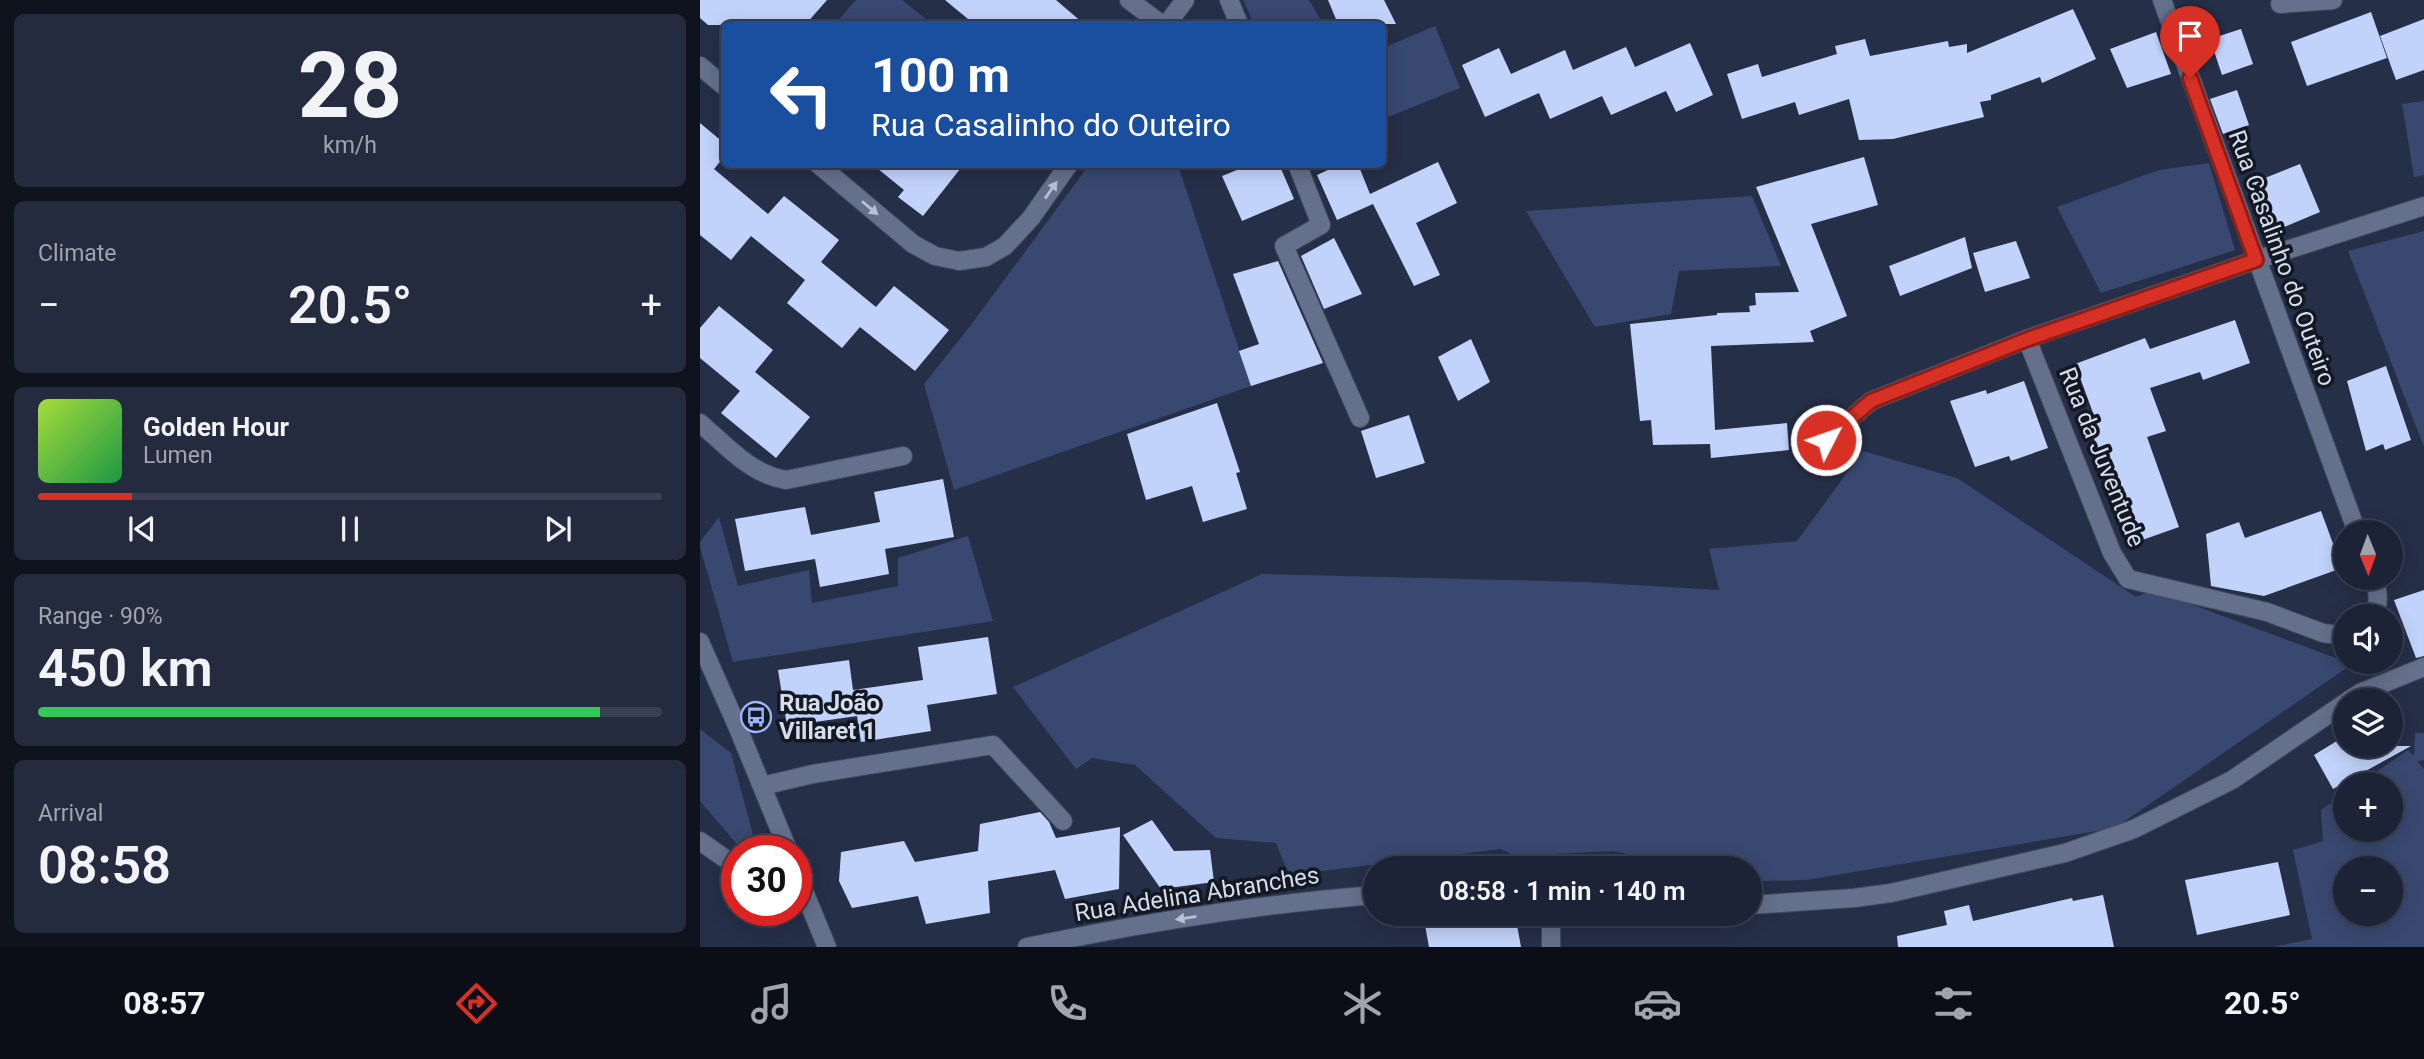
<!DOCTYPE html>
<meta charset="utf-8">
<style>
body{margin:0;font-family:Roboto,sans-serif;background:#252b3e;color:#f1f3f6;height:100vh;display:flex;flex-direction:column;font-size:26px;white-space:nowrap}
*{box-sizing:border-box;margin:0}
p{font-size:23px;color:#a0a4ad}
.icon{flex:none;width:38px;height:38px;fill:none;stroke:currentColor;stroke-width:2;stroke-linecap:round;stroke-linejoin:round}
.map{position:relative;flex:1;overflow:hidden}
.side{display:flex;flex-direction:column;gap:14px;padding:14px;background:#0f131e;width:700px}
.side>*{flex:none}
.top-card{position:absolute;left:21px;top:21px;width:665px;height:147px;border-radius:10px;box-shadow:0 4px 18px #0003,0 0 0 2px #3a4051;background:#1a4fa0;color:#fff;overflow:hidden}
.needle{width:46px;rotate:179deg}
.buttons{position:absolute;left:1633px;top:520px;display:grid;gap:14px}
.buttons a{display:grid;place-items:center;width:70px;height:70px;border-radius:50%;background:#1c2336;box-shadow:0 4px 18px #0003,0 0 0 2px #3a4051;font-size:35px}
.speed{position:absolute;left:21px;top:835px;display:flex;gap:14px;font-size:35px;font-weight:700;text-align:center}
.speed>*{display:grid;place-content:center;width:91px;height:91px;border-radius:50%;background:#1c2336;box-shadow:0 4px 18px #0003,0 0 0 2px #3a4051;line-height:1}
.speed .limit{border:10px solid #d22;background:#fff;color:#111}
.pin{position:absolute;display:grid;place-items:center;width:60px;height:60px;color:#fff;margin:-72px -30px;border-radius:50% 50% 50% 0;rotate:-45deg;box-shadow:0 0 7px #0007}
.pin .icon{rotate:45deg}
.me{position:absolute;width:77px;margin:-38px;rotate:49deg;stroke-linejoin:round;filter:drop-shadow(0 0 5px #0008)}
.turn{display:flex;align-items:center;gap:24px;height:147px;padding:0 35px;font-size:32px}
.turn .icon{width:91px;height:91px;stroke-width:2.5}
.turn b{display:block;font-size:49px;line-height:60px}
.big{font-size:52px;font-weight:600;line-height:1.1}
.side .widget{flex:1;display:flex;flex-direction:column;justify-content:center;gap:10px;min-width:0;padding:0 24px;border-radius:10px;background:#252b3e}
.side .dial{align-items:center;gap:0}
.dial b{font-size:91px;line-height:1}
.song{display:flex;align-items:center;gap:21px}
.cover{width:84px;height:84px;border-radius:10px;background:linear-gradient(135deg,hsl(80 70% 55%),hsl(140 70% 35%))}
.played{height:7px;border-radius:4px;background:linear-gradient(90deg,#d93025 15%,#3a4051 15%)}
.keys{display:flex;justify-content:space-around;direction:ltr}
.heat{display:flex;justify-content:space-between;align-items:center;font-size:38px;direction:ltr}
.charge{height:10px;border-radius:5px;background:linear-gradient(90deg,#34c759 90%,#3a4051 0)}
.trip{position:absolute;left:663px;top:856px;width:399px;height:70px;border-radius:35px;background:#1c2336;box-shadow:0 4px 18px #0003,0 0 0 2px #3a4051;font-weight:600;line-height:70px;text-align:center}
.dock{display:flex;height:112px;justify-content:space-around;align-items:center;background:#0b0e16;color:#a0a4ad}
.dock .icon{width:49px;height:49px}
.dock .selected{color:#d93025}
.dock b{font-size:32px;color:#f1f3f6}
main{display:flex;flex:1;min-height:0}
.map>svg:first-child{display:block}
.green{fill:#394870;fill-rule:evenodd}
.building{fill:#c2d3fb}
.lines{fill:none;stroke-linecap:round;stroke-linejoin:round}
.minor-casing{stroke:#424a5f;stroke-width:20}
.minor{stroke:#65708c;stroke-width:18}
.oneway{fill:#b9c1d4}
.route-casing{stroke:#8d1f18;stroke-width:18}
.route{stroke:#d93025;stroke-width:12}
.labels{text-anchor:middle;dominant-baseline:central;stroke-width:7;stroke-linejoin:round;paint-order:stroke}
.street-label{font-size:24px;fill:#d5dcec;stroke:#131823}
.poi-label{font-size:24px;font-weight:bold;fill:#d5dcec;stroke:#131823;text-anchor:start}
</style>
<main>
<section class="side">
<div class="widget dial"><b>28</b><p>km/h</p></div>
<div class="widget"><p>Climate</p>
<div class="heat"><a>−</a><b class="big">20.5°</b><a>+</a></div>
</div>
<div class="widget">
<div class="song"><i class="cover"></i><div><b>Golden Hour</b><p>Lumen</p></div></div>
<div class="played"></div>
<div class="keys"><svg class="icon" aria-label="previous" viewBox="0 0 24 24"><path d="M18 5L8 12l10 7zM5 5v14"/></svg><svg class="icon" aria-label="pause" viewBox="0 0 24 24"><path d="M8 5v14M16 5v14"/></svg><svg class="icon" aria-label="next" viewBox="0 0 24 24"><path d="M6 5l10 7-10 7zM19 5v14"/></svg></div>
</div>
<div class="widget"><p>Range · 90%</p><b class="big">450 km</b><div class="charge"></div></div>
<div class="widget"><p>Arrival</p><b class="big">08:58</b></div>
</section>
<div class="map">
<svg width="1724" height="947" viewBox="0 0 1724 947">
<rect width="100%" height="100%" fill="#262f48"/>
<g class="green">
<path d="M156,0H202L232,24H135Z"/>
<path d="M543,0H609L623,24H554Z"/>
<path d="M735,26L760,88L683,119V48Z"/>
<path d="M1724,101V175L1714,177L1702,104Z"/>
<path d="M1509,163L1535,250L1401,293L1357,207L1459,170Z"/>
<path d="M389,165H478L551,386L254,490L224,384L271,325Z"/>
<path d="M1052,196L1081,266L979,271L971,314L895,327L826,211Z"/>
<path d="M1724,231V447L1648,251Z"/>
<path d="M1163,451L1257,478L1436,597L1453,590L1652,664L1415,828L1106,880L1064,881L1050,878V868H999L912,851L815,856L801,849L589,875L576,843L516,838L435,765L392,758L376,769L313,687L562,574L884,582L1019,590L1009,549L1097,541Z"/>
<path d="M19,517L38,586L109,570L112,603L198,586V558L268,536L293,621L33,662L0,547V542Z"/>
<path d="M0,729L31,753L55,842L36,843L0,801Z"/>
<path d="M1715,733H1724V760L1717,761L1724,769V947H1573L1612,939L1593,850L1623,841L1621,810L1645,794V830H1690V784H1659L1708,750L1714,756ZM1690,868V914H1645V868Z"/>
</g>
<g class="building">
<path d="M0,0H127L106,24L24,25H8L0,18Z"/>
<path d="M245,0H356L384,24H274Z"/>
<path d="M628,0H684L696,24H638Z"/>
<path d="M1373,9L1396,59L1342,83L1340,77L1291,95V100L1280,102L1284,117L1193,139L1159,140L1149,99L1099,115L1095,102L1042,119L1027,74L1058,64L1062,77L1137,54L1135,46L1165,39L1170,56L1248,41L1249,47L1267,44V53Z"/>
<path d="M1671,12L1687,58L1607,86L1591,42Z"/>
<path d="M1724,19V70L1696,80L1680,36Z"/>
<path d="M1541,29L1553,64L1522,75L1510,39Z"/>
<path d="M1456,32L1471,74L1427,88L1410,49Z"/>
<path d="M990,43L1013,95L976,112L966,91L911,115L902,96L850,119L839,93L785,117L762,65L799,48L811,74L865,50L873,70L926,47L935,67Z"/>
<path d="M1537,90L1549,125L1523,134L1510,99Z"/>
<path d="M0,123L24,143V157L14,169L68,214L84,196L139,240L121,262L176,307L194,286L249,330L215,371L160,327L142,348L87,303L105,280L51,236L31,260L0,235Z"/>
<path d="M1164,157L1178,205L1111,224L1147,316L1110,331L1114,342L1011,346L1015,430L1087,423L1089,450L1011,458L1010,444L953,445L951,420L940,421L930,324L1017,315V313L1050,312L1049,306L1056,305L1055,293L1099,292L1056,187Z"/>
<path d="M738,162L757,203L716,223L740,275L714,286L673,204L637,220L617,175L641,164H658L670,194Z"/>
<path d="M172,164H264L223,216L198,197L204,190Z"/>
<path d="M552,164H579L594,199L542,221L522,176Z"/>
<path d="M1600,164L1620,212L1570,233L1550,184Z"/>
<path d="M1265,237L1272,268L1200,296L1189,266Z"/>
<path d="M634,238L662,294L624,309L601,256Z"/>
<path d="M1316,241L1330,278L1285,292L1273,253Z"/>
<path d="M578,261L623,363L551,386L539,351L559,344L533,274Z"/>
<path d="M19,306L73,350L55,372L110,417L76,458L21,413L40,391L0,358V328Z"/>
<path d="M1535,320L1550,363L1503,380L1500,372L1450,388L1466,431L1447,437L1479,527L1428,545L1389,423L1396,421L1375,364L1445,338L1450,349Z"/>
<path d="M771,339L790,382L758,401L738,357Z"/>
<path d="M1686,366L1711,440L1685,450L1683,444L1666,451L1647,381Z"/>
<path d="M1324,381L1348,448L1311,461L1309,456L1275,467L1250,401L1286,390L1287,394Z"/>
<path d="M517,403L540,472L536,473L547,509L503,522L492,486L446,500L427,434Z"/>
<path d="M709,415L725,463L676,478L661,431Z"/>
<path d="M243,479L254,537L185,549L189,574L120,587L115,559L45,571L35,519L105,507L111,535L180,522L174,492Z"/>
<path d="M1621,511L1642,568L1564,596L1511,586L1506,534L1539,522L1545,538Z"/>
<path d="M1724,590V656L1716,658L1694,600Z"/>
<path d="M288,637L297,694L227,705L231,731L161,742L157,716L87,726L78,670L149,660L153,690L223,680L218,647Z"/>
<path d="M1645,736V746H1711L1633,789L1614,755Z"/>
<path d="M340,812L349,822L356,838L420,827L419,889L365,899L355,870L288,881L290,913L226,924L218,896L152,908L139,881L141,852L204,841L215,862L278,851L280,824Z"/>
<path d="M452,820L474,851L510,850L514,882L461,889L423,835Z"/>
<path d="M1578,862L1590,915L1497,935L1485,880Z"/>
<path d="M1403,895L1414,947H1198L1197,936L1247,925L1244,911L1269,905L1273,921L1372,898L1373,901Z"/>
<path d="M793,914H815L821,947H729L725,925Z"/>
</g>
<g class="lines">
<g class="minor-casing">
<g id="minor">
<path d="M429,0L461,24"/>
<path d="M529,0L539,24"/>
<path d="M1462,0L1657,532"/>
<path d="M1580,4L1633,0"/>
<path d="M467,24L485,0"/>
<path d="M0,66L24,86"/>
<path d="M118,164L213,244L235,256L259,261L286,257L305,246L331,218L369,164"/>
<path d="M597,164L621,225L584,246L660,418"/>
<path d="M1327,339L1412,553L1428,579L1567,612L1623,633L1645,636"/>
<path d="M0,423C27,446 50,474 86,480L203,456"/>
<path d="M1126,440L1171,401L1327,339L1556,260L1724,206"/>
<path d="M1674,578C1679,591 1679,602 1675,616"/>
<path d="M0,642L38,728L88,850"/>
<path d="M1649,700L1662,692L1724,667"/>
<path d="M62,786L113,774L293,745L363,821"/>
<path d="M0,841L37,867"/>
<path d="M96,872L127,947"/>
<path d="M1050,905L1154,898L1191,893L1365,853L1434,829L1532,780L1645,703"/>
<path d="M851,914V947"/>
<path d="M327,947C442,923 558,904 676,895"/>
</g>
</g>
<use href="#minor" class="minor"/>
</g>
<defs><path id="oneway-solid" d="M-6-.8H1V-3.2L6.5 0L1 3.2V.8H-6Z" transform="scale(1.75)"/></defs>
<g class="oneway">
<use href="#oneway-solid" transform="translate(351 190) rotate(-55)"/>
<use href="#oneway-solid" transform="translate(170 208) rotate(40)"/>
<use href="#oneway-solid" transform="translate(486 918) rotate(171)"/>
</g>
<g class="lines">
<g class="route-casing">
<path id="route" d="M1126,440L1171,401L1328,339L1556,260L1490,78"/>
</g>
<use href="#route" class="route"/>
</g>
<defs>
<g id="bus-ring" transform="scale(1.575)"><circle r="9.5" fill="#131823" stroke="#99b5fd" stroke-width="1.5"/><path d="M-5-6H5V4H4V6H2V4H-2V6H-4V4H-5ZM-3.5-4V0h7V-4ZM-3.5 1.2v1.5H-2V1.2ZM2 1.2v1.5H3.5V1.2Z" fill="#99b5fd"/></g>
</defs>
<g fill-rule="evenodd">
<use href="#bus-ring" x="56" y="717"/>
</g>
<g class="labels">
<g class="street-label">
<text transform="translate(1582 258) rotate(70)">Rua Casalinho do Outeiro</text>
<text transform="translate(1402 457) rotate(68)">Rua da Juventude</text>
<text transform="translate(497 894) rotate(-9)">Rua Adelina Abranches</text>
</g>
<g class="poi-label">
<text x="79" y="703">Rua João<tspan x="79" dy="28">Villaret 1</tspan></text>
</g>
</g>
</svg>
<div class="buttons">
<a><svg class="needle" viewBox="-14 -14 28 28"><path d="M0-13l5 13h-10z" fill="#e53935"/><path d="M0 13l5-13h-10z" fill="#a0a4ad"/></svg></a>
<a><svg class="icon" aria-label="sound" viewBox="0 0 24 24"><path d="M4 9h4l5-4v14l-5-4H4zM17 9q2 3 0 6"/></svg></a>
<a><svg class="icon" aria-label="layers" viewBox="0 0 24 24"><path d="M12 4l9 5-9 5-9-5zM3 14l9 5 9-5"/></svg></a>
<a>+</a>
<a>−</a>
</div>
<div class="speed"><div class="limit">30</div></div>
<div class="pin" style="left:1490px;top:78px;background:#d93025"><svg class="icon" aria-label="arrive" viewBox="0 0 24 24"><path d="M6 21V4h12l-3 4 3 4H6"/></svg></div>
<svg class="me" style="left:1126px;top:440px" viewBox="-20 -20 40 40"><circle r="17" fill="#d93025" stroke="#fff" stroke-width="3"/><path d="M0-11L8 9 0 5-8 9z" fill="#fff"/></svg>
<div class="trip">08:58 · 1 min · 140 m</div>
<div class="top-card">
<div class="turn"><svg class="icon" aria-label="left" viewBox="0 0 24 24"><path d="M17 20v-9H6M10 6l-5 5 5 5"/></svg><div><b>100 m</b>Rua Casalinho do Outeiro</div></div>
</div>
</div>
</main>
<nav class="dock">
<b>08:57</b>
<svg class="icon selected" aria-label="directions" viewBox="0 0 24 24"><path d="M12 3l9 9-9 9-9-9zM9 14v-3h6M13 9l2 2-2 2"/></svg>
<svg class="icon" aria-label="music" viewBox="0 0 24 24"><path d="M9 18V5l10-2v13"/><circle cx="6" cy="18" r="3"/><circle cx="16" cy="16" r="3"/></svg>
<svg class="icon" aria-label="phone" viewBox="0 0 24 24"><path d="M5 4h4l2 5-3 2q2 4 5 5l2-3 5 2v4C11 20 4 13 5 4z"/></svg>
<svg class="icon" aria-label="climate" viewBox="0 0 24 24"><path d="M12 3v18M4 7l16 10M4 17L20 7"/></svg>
<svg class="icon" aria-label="car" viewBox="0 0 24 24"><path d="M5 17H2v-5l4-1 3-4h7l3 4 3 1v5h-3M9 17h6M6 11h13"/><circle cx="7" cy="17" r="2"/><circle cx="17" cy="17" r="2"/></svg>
<svg class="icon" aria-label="filters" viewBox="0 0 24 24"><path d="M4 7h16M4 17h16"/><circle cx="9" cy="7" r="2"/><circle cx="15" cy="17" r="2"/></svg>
<b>20.5°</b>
</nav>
